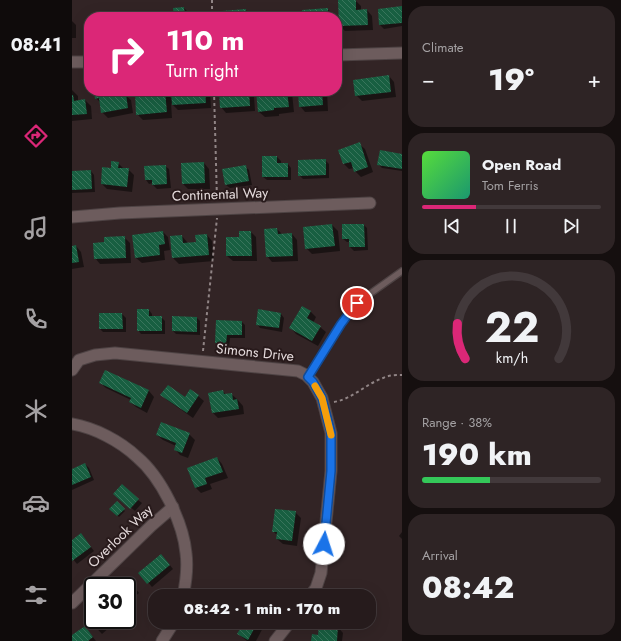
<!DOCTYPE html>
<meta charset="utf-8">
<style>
body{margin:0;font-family:Jost,sans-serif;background:#2e2425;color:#f1f3f6;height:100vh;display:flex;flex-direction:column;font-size:15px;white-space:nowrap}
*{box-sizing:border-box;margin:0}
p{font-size:13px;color:#a4a1a3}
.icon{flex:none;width:22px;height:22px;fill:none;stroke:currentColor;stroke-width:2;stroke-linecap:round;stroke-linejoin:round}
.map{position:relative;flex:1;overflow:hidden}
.details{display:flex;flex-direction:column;gap:6px;padding:6px;background:#150f0f;width:219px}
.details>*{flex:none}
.hud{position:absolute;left:12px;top:12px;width:258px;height:84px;border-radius:16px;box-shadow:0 4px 16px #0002,0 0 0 1px #42393b;background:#db2777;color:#fff;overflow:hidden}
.speed{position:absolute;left:12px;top:577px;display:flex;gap:8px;font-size:20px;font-weight:700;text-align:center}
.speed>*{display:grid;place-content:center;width:52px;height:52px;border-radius:50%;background:#261b1c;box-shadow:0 4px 16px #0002,0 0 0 1px #42393b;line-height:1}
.speed .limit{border:2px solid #111;border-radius:6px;background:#fff;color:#111}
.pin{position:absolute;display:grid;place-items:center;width:34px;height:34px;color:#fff;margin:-17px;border:2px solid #fff;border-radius:50%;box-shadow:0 1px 4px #0007}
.me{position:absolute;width:44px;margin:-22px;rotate:5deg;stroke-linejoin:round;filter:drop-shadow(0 0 3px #0008)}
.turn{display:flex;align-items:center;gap:14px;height:84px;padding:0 16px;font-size:18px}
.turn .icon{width:52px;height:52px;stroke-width:2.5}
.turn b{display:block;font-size:28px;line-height:34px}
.big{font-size:30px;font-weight:800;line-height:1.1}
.details .card{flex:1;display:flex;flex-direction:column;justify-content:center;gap:6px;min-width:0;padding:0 14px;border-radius:16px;background:#2e2425}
.details .dial{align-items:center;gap:0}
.dial svg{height:104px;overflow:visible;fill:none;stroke:#42393b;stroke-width:7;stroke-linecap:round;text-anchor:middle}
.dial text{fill:#f1f3f6;stroke:none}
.song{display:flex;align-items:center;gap:12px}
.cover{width:48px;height:48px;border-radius:6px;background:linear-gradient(135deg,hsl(110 70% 55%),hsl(160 70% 35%))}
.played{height:4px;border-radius:2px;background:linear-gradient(90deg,#db2777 30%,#42393b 30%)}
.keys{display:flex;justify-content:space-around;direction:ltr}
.heat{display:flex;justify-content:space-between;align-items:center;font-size:22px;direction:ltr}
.charge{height:6px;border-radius:3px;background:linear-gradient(90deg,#34c759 38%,#42393b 0)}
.trip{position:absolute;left:76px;top:589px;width:228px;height:40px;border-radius:16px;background:#261b1c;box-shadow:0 4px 16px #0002,0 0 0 1px #42393b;font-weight:800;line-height:40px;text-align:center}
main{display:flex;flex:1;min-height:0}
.tab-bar{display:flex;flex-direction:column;width:72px;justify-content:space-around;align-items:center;background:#0f0b0b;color:#a4a1a3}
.tab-bar .icon{width:28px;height:28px}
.tab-bar .selected{color:#db2777}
.tab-bar b{font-size:18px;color:#f1f3f6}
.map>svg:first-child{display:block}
.shadow{fill:#0007}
.building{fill:url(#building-back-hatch)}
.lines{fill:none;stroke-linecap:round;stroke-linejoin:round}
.service-casing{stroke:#4e4344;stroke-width:8}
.minor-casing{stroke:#4e4344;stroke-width:13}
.tertiary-casing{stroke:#4e4344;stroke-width:13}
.path{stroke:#918586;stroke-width:2;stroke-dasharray:3 3;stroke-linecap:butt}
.service{stroke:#6d5c5d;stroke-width:5.5}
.minor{stroke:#6d5c5d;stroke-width:11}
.tertiary{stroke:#6d5c5d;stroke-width:11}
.route-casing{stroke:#114b97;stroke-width:10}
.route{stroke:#1a73e8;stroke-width:7}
.slow{stroke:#f59e0b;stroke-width:7}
.labels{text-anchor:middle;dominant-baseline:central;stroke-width:4;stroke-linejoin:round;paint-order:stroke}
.street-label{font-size:14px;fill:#e5dbdc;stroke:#281a1b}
</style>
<main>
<nav class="tab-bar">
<b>08:41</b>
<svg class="icon selected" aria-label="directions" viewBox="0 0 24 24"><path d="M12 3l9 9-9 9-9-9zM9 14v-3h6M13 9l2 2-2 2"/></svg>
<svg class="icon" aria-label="music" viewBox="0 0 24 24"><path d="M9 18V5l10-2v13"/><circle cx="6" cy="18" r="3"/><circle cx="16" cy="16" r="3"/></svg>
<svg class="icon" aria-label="phone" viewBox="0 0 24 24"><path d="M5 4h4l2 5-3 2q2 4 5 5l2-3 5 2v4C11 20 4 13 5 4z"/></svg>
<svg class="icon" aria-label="climate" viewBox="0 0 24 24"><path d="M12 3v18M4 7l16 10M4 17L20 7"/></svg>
<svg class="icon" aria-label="car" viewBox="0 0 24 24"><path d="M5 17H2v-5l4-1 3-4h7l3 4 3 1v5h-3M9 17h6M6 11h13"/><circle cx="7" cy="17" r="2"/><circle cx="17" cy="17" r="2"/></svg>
<svg class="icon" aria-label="filters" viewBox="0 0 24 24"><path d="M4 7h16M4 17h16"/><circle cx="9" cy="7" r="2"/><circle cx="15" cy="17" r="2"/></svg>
</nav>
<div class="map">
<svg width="330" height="641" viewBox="0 0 330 641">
<defs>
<pattern id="building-back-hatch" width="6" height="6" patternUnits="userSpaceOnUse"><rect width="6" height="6" fill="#185f41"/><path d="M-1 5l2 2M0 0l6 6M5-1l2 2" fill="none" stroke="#39755c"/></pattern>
</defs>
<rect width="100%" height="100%" fill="#322425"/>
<g class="shadow">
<path d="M283,0L289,6V11L295,10L300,16L301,30L273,31L268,26Z"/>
<path d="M330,7V26L312,29L308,25L307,10Z"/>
<path d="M112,8L118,14V17L128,16L129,17H102Z"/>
<path d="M255,9L259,12V17H231Z"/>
<path d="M174,10L178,13V17H151Z"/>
<path d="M0,21L4,25V38H0Z"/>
<path d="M317,76L322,82L324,97L290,101L284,95Z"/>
<path d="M0,90L6,96V101L13,100L19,106L20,119L0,121Z"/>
<path d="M23,91H38L40,97L53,95L59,100L61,113L36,118L30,112L29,103L24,98Z"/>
<path d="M64,91H93L100,99V91H138L139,108L106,110L99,103L100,118L71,120L65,114Z"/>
<path d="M148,91H177L182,96L183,111L154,113L149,107Z"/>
<path d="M185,91H218L220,93L222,112L207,114V116L193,117L187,112Z"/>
<path d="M240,91H255L256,111L233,112L228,106Z"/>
<path d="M287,144L293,149L301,172L289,177L283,171L282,168L277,169L272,164Z"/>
<path d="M330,155V171L310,168L307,165Z"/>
<path d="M191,157H205L209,161V164H216L219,168V180H195L191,177Z"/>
<path d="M253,160L257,164V178L231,179L227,175Z"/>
<path d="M46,163L52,169H56L62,175L60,192L35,189L30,184L39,169Z"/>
<path d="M132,163L137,169L138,189H116L111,184Z"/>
<path d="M93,166L97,169L99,188L85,189L81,185V183L77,184L74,180Z"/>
<path d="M173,166L177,170L180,185L158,188L154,185L151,170Z"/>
<path d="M19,171L22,175L23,192L0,193V172Z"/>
<path d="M260,225L266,231L268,251L240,254L234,248Z"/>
<path d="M292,225L295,228L296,250L282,251L278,247V242H275L271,239Z"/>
<path d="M205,229L210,234H220L225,240L226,261L200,262L195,256Z"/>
<path d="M91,232L96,237L98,250L92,251L93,260L70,263L64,258Z"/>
<path d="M179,232L184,237L185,261H161L155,256L168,238Z"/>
<path d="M135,235L140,241L142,261L107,264L101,258L99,237L110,236L115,242V244L125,243Z"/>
<path d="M52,237L58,243L59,263L28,264L23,258L33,243Z"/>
<path d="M4,246L9,252L12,267L0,269V247Z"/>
<path d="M230,307L239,312L244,317L241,323L248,327L254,332L246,346L224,334L219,328Z"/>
<path d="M77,310L80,314V317H89L93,321V334H69L66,330Z"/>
<path d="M50,314L54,318V332H31L28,329Z"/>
<path d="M209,314L212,318L210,332L188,328L185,324Z"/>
<path d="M125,318L128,321V335L104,334L101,331Z"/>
<path d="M170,322L173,325V338H158L157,347L148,346L144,343Z"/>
<path d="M34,371L77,391L82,397L75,413L64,407L58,402L59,400L34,388L28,383Z"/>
<path d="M151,391L154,395L159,394L165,399L171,406L172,414L146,418L141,413Z"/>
<path d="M90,395L113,398L126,396L132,401L121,418L95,400Z"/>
<path d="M117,434L123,440L116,458L108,455L103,449L104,446L91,440L85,435Z"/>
<path d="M145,458L150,464L156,478L138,484L140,489L129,493L124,488Z"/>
<path d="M13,464L17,468L22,480L0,490V470Z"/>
<path d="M46,497L66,500L70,503L63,511Z"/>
<path d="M45,503L53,511L47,517L39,509Z"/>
<path d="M223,512L229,518L225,546L211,544L205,539L206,536L201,531Z"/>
<path d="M330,532V539L327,536Z"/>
<path d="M9,534L22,551L5,564L0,558V541Z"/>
<path d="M93,559L101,569L80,587L68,573Z"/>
<path d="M60,584L67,593L55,603V586H49Z"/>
<path d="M21,608V620H46L30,634L13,616Z"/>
<path d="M173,622H194L184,641H175L166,634Z"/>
<path d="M266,627L271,633L270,641H240L247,636Z"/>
<path d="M16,631L24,641H0V636Z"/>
</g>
<g class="building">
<path d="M266,0H284V10L295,9L296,25L267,26Z"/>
<path d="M330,6V23L307,25L306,9Z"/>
<path d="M112,7L113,17H102L101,8Z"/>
<path d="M256,8V17H230V10Z"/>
<path d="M174,9L175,17H150V11Z"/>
<rect x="190" y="12" width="24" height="5"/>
<path d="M317,75L319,92L283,96L281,80Z"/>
<path d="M22,91H35L36,97L54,94L56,108L29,113L27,98L23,99Z"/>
<path d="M63,91H93L95,112L64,115Z"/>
<path d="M99,91H133L134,103L100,105Z"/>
<path d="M147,91H177L178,106L148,108Z"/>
<path d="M184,91H215L217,107L202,108V110L186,112Z"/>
<path d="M226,91H250L251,105L227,107Z"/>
<path d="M0,95H1L2,101L13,99L15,114L0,115Z"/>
<path d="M288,142L296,167L282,172L279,162L271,164L266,150Z"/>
<path d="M308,150L330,154V169L305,165Z"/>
<path d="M190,156H205V163H216V177H190Z"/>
<path d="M254,159V175L226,176V160Z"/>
<path d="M39,161L47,162L46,168H57L55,187L29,184L30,167L39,168Z"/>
<path d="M132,162L133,183L110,184L109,163Z"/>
<path d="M94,165L95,184L80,185V180H73L72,166Z"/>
<path d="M174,165L177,181L153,185L150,169Z"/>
<path d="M19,170L20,189L0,190V171Z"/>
<path d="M260,224L263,246L233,249L231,227Z"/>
<path d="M270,224H292L293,247H277V239H270Z"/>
<path d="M205,228L206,234L220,233L221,256L194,257L192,229Z"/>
<path d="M91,231L93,244L87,245L88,255L63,258L60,235Z"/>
<path d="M167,231H179L180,256H154V237H167Z"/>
<path d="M135,234L137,255L100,258L98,236L110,235L111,243L124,242L123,235Z"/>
<path d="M53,236L54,258L22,259L21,243L32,242V237Z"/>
<path d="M4,245L7,262L0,263V246Z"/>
<path d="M230,306L239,311L235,318L249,326L240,341L217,328Z"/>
<path d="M65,309H77V316H90V331H65Z"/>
<path d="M186,309L209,313L207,328L184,325Z"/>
<path d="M27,313H50L51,329H27Z"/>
<path d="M100,316L125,317V332L100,331Z"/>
<path d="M144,320L170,321V335H155L154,344L143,343Z"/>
<path d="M33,370L77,390L69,408L57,402L59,398L27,383Z"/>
<path d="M96,385L113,397L118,389L127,395L115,413L88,395Z"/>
<path d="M151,390L152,394L160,393L161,400L165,399L167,409L140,413L136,393Z"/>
<path d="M89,422L118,433L110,453L102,450L104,443L84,435Z"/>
<path d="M145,457L151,472L133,478L135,484L123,488L115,468Z"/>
<path d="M13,463L19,477L0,485V469Z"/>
<path d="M50,484L67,499L58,509L41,494Z"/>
<path d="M45,501L53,509L45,516L37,509Z"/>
<path d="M203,509L224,511L220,541L204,539L205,532H200Z"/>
<path d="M9,533L19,547L0,561V540Z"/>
<path d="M89,554L98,565L75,584L66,573Z"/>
<path d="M56,579L64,589L55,596V586H48Z"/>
<path d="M21,607V620H34L24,630L11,616Z"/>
<path d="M172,622H186L176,640L165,634Z"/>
<path d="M247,624L266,626L265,641H239L240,634L246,635Z"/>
<path d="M13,626L21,637L16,641H0V635Z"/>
</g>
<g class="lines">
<g class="service-casing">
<path id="service" d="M236,377L269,324L285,303L330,271"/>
</g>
<g class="minor-casing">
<g id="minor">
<path d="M265,55L330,53"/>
<path d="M0,62H17"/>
<path d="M0,217L48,213L298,203"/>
<path d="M0,370L7,360L23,355L43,353L226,371L234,375L241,382L250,398L259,433V471L249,573L244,588L238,596"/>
<path d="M0,603L79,526L101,507"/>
<path d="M203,641L218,622"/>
</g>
</g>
<g class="tertiary-casing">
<g id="tertiary">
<path d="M0,424C23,428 48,441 65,457C89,477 111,522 114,553C116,568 114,582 111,596"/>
<path d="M90,641L102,622"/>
</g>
</g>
<g class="path">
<path d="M140,0V17"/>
<path d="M142,91L145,200"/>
<path d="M131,351L145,218"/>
<path d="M262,402C280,399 294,384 311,378C317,375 324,375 330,375"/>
</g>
<use href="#service" class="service"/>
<use href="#minor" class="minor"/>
<use href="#tertiary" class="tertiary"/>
</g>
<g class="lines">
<g class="route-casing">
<path id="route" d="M252,544L259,471V433L250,398L241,382L236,377L269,324L285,303"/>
</g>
<use href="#route" class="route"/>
<path class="slow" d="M243,386L250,398L259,435"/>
</g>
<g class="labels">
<g class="street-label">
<text transform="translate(148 194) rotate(-2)">Continental Way</text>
<text transform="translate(183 352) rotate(6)">Simons Drive</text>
<text transform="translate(48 536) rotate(-44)">Overlook Way</text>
</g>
</g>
</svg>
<div class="speed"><div class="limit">30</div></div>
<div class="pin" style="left:285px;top:303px;background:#d93025"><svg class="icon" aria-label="arrive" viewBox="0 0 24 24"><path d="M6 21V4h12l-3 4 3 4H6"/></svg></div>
<svg class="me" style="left:252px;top:544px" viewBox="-20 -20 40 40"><circle r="19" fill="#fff"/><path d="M0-13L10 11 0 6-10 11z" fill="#1a73e8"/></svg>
<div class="trip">08:42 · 1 min · 170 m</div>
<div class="hud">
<div class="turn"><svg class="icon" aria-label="right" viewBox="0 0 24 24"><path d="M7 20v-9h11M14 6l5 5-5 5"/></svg><div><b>110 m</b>Turn right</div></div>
</div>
</div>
<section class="details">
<div class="card"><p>Climate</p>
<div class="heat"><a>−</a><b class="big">19°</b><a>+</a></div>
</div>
<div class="card">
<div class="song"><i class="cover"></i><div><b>Open Road</b><p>Tom Ferris</p></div></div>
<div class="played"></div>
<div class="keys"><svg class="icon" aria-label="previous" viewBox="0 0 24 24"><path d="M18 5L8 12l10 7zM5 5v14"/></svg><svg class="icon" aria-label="pause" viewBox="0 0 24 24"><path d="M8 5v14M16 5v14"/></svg><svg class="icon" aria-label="next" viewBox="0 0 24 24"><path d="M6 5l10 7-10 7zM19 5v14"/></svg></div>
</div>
<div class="card dial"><svg viewBox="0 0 100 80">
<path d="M14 69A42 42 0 1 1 86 69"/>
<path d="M14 69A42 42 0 0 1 8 42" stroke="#db2777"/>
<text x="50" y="56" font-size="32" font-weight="700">22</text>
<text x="50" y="72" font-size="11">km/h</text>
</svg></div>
<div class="card"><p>Range · 38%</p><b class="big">190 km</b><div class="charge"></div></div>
<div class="card"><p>Arrival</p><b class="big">08:42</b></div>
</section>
</main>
